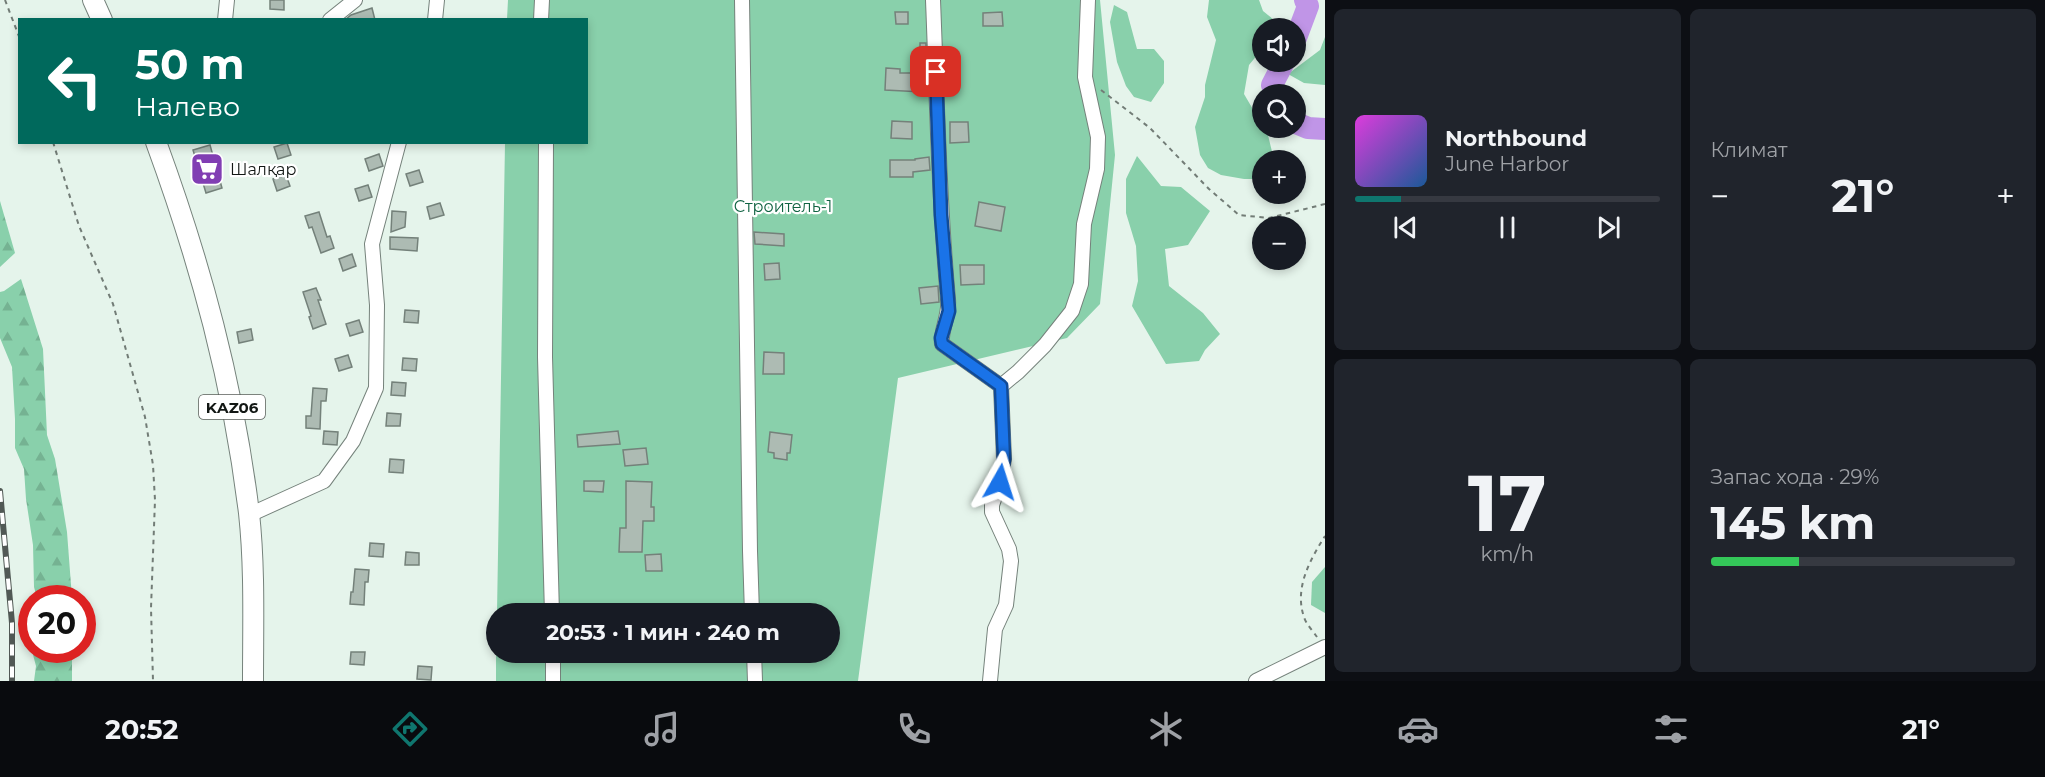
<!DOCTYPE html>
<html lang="ru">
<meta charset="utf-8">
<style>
body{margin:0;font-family:Montserrat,sans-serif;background:#20242c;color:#f1f3f6;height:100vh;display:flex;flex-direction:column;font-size:22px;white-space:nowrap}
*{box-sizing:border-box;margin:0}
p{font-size:20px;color:#9ea1a6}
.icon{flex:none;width:33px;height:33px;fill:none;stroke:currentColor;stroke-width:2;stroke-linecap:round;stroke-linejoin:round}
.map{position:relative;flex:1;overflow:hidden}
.side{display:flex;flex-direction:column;gap:9px;padding:9px;background:#0d0f14;width:720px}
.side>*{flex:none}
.guide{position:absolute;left:18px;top:18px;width:570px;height:126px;border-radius:0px;box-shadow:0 3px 9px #0003;background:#00695c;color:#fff;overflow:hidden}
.fabs{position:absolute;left:1252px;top:18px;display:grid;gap:12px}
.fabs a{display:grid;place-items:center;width:54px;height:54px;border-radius:50%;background:#171b24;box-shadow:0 3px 9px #0003;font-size:30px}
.speed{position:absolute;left:18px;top:585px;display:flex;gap:12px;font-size:30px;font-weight:700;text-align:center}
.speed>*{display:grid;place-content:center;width:78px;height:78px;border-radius:50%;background:#171b24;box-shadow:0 3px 9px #0003;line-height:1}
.speed .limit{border:9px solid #d22;background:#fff;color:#111}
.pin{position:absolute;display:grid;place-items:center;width:51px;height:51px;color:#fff;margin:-26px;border-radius:12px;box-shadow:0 3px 9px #0006}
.me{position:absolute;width:66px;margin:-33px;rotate:6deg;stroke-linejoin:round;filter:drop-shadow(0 0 4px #0008)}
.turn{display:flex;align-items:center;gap:21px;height:126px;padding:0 18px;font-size:27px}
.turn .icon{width:78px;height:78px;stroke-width:2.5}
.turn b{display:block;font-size:42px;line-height:51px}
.big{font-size:45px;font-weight:700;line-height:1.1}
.side .widget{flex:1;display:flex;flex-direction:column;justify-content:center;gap:9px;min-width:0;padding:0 21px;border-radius:9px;background:#20242c}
.side .dial{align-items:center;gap:0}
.dial b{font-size:78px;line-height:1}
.song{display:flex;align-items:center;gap:18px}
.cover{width:72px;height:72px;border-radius:9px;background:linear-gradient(135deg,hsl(300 70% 55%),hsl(210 70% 35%))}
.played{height:6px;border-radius:3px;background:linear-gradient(90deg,#0f766e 15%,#363941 15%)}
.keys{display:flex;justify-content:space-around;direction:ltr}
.heat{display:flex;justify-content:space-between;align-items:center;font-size:33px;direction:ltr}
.charge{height:9px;border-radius:4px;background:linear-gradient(90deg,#34c759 29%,#363941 0)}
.side .tiles{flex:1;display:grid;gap:9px;grid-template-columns:repeat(2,1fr)}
.trip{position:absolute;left:486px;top:603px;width:354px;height:60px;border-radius:30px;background:#171b24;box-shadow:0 3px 9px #0003;font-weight:700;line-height:60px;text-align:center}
.tab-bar{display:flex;height:96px;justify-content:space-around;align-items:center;background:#090b0e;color:#9ea1a6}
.tab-bar .icon{width:42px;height:42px}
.tab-bar .current{color:#0f766e}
.tab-bar b{font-size:27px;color:#f1f3f6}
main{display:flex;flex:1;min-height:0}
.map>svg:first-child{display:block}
.green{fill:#89d0ab}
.forest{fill:url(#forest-firs)}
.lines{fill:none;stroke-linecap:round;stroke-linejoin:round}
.river{stroke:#c095e7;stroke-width:22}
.building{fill:#adbbb3;stroke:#74817a;stroke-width:1.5}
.minor-casing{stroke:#75827b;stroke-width:16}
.highway-casing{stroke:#75827b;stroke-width:22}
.path{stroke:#727c76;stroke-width:2;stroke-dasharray:4.5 4.5;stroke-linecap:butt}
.minor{stroke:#fff;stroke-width:14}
.highway{stroke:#fff;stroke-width:20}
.rail-casing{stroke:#515955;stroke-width:6}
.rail{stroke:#fff;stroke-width:4;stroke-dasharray:11;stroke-linecap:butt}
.route-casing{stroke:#114b97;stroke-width:15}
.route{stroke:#1a73e8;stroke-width:10}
.labels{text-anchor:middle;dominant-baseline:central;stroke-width:4.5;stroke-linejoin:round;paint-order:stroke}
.shield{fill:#fff;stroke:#595d5a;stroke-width:1.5}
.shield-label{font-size:15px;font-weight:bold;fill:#121714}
.poi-label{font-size:16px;fill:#121714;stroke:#fff;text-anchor:start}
.park-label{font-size:16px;fill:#106342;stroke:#fff}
</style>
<main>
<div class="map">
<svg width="1325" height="681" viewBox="0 0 1325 681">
<defs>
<pattern id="forest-firs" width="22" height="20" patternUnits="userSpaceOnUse" patternTransform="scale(1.5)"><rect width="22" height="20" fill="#89d0ab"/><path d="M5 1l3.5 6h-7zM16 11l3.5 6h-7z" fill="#75b292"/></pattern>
</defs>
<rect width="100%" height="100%" fill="#e5f4eb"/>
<g class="green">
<path d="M508,0H1100L1115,155L1100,304L1067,338L898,378L858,681H496V651L830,652V614L497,613L505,143L586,142V20L507,19Z"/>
<path d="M1209,0H1259L1263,11L1279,24L1277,28H1263V48L1249,65L1244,94L1268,135L1274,160H1263V172L1256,179H1244L1221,175L1208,168L1200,155L1195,127L1205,97V85L1216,40L1207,17Z"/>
<path d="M1114,5L1127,12L1137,49H1154L1164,61V83L1151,102L1134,97L1126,86L1117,62L1110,22Z"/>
<path d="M1325,37V85L1304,83L1288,74L1320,50Z"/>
<path d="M1137,156L1161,186L1181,187L1210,211L1188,245L1165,249L1169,286L1203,313L1220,334L1205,350L1199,361L1166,364L1132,306L1138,281L1136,246L1126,213V179Z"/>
<path d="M1325,567V613L1311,605L1312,582Z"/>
</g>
<g class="forest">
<path d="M0,201L15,253L0,267Z"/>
<path d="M21,279L43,349L47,435L55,459L67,532L72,598H37L34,587L33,545L26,499L24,469L15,448V419L12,367L0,338V292L4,291Z"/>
<path d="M31,632L32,650H72V681H34L36,666L28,636Z"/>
</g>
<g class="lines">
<g class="river">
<path d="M1296,38L1308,6L1305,0"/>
<path d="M1275,94L1272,85L1284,62"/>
<path d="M1296,123L1308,128L1325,129"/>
</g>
</g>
<g class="building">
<path d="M270,0H284V10L270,9Z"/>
<path d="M372,8L375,20H345L351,15Z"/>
<path d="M895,12H908V24H896Z"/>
<path d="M1002,12L1003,26H983V13Z"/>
<path d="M920,43H926V62L920,63Z"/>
<path d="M886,68L900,69V73H914L927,79V84L923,92L885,90Z"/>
<path d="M892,121L912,122V139L891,138Z"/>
<path d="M950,122H968L969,142L950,143Z"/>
<path d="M287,143L291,155L278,159L274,147Z"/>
<path d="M210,145L222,188L206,193L193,150Z"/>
<path d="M379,154L383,166L369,171L365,159Z"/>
<path d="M929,157L930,170L913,172V177H890V160H915V159Z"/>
<path d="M419,170L423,182L410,186L406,174Z"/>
<path d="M286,175L290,186L277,191L273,179Z"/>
<path d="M368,185L372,197L359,201L355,189Z"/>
<path d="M979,202L1005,207L1001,231L975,226Z"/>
<path d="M440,203L444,215L430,219L427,207Z"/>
<path d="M392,211L406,212L405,227L391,232Z"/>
<path d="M319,212L327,237L330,236L334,248L321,253L312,227L309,228L305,216Z"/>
<path d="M754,232L784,234V246L755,244Z"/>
<path d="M390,237L418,238L417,251L390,249Z"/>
<path d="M352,254L356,266L343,271L339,259Z"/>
<path d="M779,263L780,279L765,280L764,264Z"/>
<path d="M960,265H984V284L961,285Z"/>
<path d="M938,286L939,302L921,304L919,288Z"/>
<path d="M316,288L321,300H318L326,324L313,329L309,317L311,316L303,292Z"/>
<path d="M405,310L419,311L418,323L404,322Z"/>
<path d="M359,320L363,332L350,336L346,324Z"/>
<path d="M251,329L253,340L239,343L237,332Z"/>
<path d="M764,352L784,353V374H763Z"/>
<path d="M348,355L352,367L339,371L335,359Z"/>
<path d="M403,358L417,359L416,371L402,370Z"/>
<path d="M392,382L406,383L405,396L391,395Z"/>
<path d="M313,388L327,389L326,401H321L320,429L306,428V416H311Z"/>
<path d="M387,413L401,414L400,426H386Z"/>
<path d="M324,431L338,432L337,445L323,444Z"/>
<path d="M618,431L620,444L578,447L577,435Z"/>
<path d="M770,432L792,435L790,453H787V460L774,458V453L768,452Z"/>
<path d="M646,448L648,464L625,466L623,450Z"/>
<path d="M390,459L404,460L403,473L389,472Z"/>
<path d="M584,481H604L603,492L584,491Z"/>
<path d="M626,481L652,482L651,507H654V521H643L642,552H619L620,528H626Z"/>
<path d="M370,543L384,544L383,557L369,556Z"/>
<path d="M406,552L419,553V565H405Z"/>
<path d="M661,554L662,571H646L645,555Z"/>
<path d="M355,569L369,570L368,582H365L364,605L350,604L351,592H353Z"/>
<path d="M351,652H365L364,665L350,664Z"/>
<path d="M418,666L432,667L431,680L417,679Z"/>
</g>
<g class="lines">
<g class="minor-casing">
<g id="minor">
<path d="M742,0L750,551L752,614"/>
<path d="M933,0C937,100 939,199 948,299C950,316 940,331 942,344L1001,386L1004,459L1000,482L992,505V512L1009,549L1011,561L1006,605L995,629L990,681"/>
<path d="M225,20L227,0"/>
<path d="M330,20L355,0"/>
<path d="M435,20L437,0"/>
<path d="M541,20L542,0"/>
<path d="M546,142L545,357L552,614"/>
<path d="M1001,386L1018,372L1045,345L1072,311L1081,284L1084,224L1097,169L1098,137L1085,77L1088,0"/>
<path d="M249,515L324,481L353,441L376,388L377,305L372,244L399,142"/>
<path d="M553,652V681"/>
<path d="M754,652L755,681"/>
<path d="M1256,681L1325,647"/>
</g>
</g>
<g class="highway-casing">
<g id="highway">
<path d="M93,0L102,20"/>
<path d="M156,142C201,265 233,383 249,513C255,568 253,625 253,681"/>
</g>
</g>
<g class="path">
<path d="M5,0L20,39"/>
<path d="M1101,90L1150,128L1209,189L1239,215L1269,218L1325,204"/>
<path d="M53,142L79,226L113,304L145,417L153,465L155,500L151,608L153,681"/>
<path d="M1317,637C1313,631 1306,624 1304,617C1294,588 1310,560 1325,536"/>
</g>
<use href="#minor" class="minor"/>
<use href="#highway" class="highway"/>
<g class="rail-casing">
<path id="rail" d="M0,491L12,623V681"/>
</g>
<use href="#rail" class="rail"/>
</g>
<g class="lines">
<g class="route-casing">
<path id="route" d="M936,72L941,215L949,311L941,338L942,344L1001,386L1004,459L1000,482"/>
</g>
<use href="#route" class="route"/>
</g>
<defs>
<g id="supermarket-square" transform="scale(1.725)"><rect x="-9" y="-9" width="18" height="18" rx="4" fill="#813eb3" stroke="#fff"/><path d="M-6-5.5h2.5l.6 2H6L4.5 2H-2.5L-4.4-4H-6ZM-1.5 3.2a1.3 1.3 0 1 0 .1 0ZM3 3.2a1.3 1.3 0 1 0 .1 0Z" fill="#fff"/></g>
</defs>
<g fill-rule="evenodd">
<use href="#supermarket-square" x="207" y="169"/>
</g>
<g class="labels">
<rect class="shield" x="199" y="395" width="66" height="24" rx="4.5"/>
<g class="shield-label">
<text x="232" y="407">KАZ06</text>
</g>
<g class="poi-label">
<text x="230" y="169">Шалқар</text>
</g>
<g class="park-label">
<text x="783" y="206">Строитель-1</text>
</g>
</g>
</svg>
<div class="fabs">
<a><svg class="icon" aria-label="sound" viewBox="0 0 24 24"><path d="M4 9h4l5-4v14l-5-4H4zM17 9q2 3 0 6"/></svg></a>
<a><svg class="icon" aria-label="search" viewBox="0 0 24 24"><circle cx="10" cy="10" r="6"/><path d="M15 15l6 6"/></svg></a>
<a>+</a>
<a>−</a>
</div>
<div class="speed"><div class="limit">20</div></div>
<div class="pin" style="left:936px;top:72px;background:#d93025"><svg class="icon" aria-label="arrive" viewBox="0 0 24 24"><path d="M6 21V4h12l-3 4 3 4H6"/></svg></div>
<svg class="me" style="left:1000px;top:482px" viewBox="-20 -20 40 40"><path d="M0-17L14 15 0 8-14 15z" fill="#1a73e8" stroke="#fff" stroke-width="4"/></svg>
<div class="trip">20:53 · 1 мин · 240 m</div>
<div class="guide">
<div class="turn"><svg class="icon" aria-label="left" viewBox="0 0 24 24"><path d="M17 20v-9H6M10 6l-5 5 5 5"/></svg><div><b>50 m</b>Налево</div></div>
</div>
</div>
<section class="side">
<div class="tiles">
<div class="widget">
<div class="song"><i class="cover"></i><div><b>Northbound</b><p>June Harbor</p></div></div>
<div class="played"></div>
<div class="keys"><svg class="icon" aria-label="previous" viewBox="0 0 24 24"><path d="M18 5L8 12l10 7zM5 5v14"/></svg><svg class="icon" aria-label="pause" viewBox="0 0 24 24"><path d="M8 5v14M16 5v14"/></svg><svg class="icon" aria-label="next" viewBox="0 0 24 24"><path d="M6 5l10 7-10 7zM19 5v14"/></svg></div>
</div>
<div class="widget"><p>Климат</p>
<div class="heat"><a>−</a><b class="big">21°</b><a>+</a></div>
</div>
<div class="widget dial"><b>17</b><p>km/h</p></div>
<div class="widget"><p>Запас хода · 29%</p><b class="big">145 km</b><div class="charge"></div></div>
</div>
</section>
</main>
<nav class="tab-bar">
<b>20:52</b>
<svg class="icon current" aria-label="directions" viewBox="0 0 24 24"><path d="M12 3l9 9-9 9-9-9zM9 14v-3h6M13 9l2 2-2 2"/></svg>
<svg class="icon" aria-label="music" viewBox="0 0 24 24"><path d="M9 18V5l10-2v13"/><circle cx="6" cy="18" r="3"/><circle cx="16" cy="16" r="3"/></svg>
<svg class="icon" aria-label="phone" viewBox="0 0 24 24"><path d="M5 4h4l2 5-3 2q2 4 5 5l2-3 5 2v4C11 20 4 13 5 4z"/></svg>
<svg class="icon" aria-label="climate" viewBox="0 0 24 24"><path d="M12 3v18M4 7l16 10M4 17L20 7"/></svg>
<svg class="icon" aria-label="car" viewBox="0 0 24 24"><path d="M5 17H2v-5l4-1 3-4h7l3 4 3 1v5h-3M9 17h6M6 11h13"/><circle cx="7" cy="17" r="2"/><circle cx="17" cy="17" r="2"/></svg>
<svg class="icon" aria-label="filters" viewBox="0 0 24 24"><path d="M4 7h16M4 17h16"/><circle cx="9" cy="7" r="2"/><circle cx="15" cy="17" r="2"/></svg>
<b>21°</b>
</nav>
